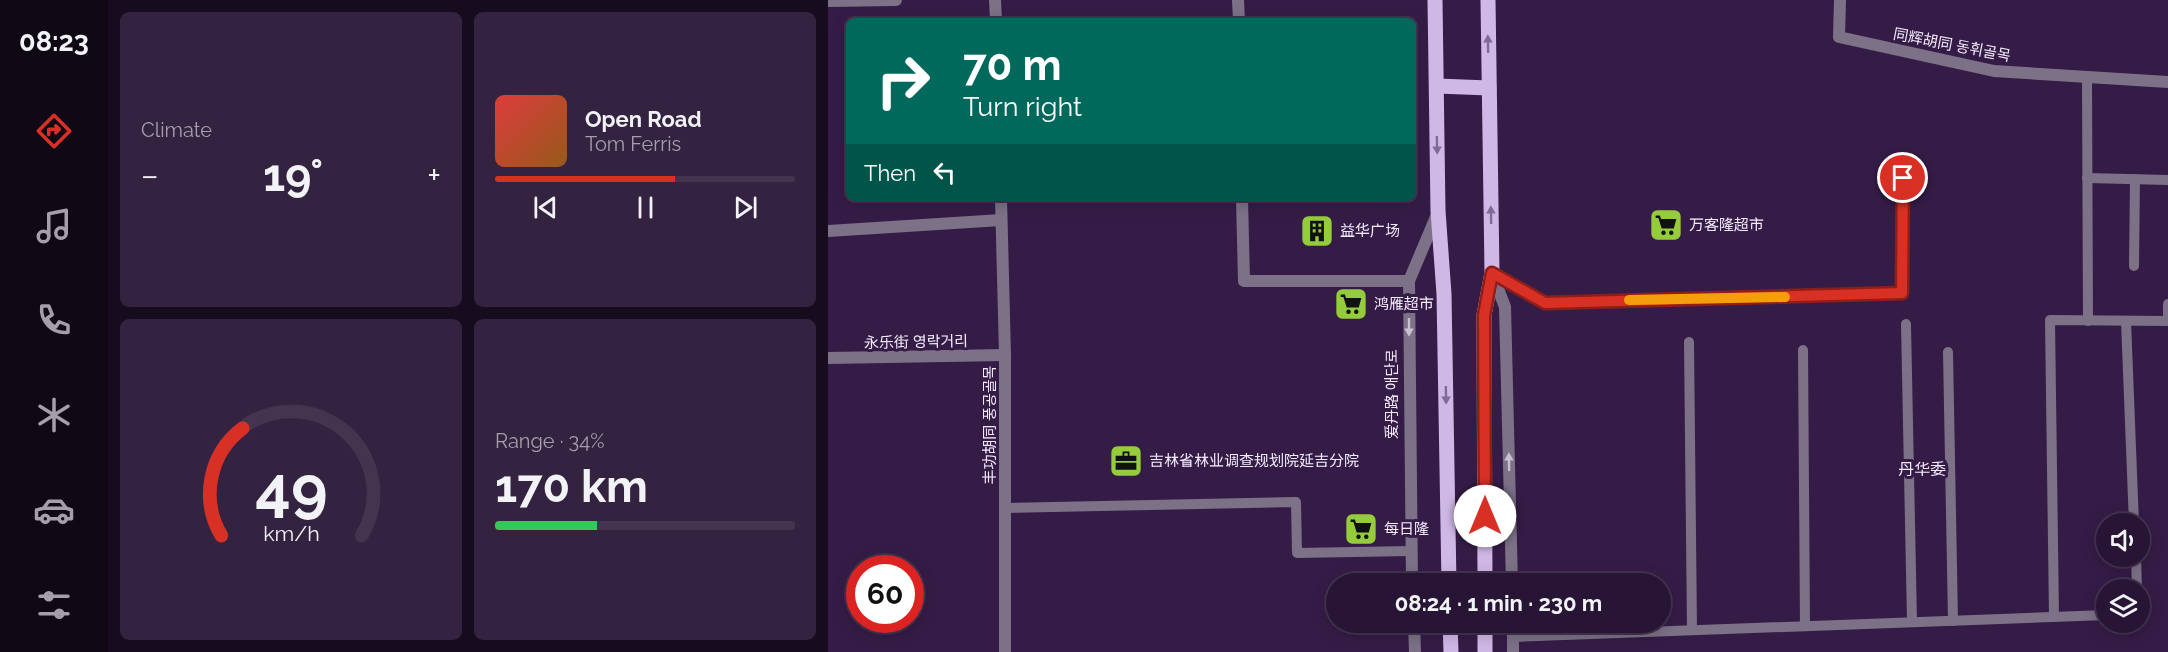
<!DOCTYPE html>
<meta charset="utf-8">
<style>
body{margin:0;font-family:Raleway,"Noto Sans SC","Noto Sans KR",sans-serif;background:#342241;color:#f1f3f6;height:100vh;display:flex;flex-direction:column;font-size:22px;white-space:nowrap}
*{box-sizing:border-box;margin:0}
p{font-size:20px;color:#a59fad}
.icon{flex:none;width:33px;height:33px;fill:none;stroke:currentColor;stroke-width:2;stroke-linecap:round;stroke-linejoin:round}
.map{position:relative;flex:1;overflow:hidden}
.side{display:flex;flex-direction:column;gap:12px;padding:12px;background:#160c1d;width:720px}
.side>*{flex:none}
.hud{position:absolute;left:18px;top:18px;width:570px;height:183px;border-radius:9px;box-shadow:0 3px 15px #0003,0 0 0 2px #443450;background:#00695c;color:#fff;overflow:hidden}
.fabs{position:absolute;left:1268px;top:513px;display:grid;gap:12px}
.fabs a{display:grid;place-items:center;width:54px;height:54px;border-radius:50%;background:#281535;box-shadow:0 3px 15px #0003,0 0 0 2px #443450;font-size:30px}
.speed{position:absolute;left:18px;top:555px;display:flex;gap:12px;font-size:30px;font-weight:700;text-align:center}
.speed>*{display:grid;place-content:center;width:78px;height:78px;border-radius:50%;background:#281535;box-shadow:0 3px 15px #0003,0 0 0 2px #443450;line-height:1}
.speed .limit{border:9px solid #d22;background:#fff;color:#111}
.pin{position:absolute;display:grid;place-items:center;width:51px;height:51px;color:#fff;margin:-26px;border:3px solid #fff;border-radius:50%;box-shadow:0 2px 6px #0007}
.me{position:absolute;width:66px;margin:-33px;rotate:0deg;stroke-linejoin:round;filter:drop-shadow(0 0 4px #0008)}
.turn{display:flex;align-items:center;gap:21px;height:126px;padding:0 18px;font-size:27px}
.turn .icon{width:78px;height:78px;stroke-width:2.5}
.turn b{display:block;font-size:42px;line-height:51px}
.then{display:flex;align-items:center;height:57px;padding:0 18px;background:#0003;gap:12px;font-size:22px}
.big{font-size:45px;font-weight:700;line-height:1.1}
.side .tile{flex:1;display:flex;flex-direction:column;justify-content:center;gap:9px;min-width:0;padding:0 21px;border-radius:9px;background:#342241}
.side .dial{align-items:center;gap:0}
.dial svg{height:156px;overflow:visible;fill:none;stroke:#443450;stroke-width:7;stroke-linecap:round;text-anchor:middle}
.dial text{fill:#f1f3f6;stroke:none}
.song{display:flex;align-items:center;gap:18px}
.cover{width:72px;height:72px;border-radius:9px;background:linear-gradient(135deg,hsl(0 70% 55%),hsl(30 70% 35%))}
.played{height:6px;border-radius:3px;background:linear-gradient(90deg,#d93025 60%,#443450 60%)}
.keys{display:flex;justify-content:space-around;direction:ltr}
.heat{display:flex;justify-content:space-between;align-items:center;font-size:33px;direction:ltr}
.charge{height:9px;border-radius:4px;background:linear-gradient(90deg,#34c759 34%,#443450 0)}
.side .tiles{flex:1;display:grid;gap:12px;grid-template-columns:repeat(2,1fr)}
.trip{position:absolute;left:498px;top:573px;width:345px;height:60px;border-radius:30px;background:#281535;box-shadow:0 3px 15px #0003,0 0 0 2px #443450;font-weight:700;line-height:60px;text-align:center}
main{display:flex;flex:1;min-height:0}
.tab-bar{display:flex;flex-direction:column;width:108px;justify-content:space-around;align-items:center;background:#100815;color:#a59fad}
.tab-bar .icon{width:42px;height:42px}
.tab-bar .current{color:#d93025}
.tab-bar b{font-size:27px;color:#f1f3f6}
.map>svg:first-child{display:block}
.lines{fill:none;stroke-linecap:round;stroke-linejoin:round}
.service{stroke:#7c7187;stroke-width:10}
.minor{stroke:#7c7187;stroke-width:12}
.tertiary{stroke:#7c7187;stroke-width:12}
.primary{stroke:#d0b8e6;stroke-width:15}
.oneway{fill:#826a96}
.oneway2{fill:#c9c0d3}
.route-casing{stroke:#8d1f18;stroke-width:15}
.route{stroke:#d93025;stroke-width:10}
.slow{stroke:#f59e0b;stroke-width:10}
.labels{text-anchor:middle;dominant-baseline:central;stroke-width:6;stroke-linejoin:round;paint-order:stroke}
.street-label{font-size:15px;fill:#f3ebfc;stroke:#351c47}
.poi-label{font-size:15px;fill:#f3ebfc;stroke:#351c47;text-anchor:start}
.neighbourhood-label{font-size:16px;fill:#f3ebfc;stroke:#351c47}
</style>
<main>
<nav class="tab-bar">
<b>08:23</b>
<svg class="icon current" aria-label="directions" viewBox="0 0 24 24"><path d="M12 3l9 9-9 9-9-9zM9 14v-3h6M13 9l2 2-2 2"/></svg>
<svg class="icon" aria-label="music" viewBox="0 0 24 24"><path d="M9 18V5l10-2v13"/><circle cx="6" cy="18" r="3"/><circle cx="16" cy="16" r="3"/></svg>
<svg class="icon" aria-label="phone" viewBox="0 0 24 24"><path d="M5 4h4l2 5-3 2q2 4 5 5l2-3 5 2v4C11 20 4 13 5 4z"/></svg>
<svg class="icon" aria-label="climate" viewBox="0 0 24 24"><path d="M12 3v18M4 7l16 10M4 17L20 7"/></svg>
<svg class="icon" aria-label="car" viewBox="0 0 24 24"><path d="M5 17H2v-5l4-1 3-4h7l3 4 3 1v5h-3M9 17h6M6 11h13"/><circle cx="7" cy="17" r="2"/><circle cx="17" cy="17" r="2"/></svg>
<svg class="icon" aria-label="filters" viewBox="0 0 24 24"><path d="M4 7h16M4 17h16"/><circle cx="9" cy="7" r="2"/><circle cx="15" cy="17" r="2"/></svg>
</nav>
<section class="side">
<div class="tiles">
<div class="tile"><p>Climate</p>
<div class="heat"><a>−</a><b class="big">19°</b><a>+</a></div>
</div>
<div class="tile">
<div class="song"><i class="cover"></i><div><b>Open Road</b><p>Tom Ferris</p></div></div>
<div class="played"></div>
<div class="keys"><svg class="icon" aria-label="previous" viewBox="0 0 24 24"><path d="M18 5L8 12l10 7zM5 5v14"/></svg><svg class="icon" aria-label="pause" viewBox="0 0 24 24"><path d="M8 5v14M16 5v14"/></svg><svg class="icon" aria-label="next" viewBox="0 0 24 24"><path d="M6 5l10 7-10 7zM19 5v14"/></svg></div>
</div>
<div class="tile dial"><svg viewBox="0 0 100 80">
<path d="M14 69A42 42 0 1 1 86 69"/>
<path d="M14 69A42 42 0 0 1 25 14" stroke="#d93025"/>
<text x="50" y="56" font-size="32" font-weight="700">49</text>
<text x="50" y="72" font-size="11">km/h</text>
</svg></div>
<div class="tile"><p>Range · 34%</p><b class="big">170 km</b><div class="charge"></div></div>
</div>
</section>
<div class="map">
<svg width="1340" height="652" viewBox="0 0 1340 652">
<rect width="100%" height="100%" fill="#351c47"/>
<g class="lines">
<g class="service">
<path d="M1259,78L1260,321"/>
<path d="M1259,178L1340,180"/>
<path d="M1306,266L1307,179"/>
<path d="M664,273L717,303L1074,293L1075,179"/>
<path d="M1298,321L1306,524"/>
<path d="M1340,321V304"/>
<path d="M1078,324L1084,622"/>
<path d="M861,342L864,630"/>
<path d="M975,350L977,626"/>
<path d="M1120,352L1125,621"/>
<path d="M177,508L468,502L469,553L583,551"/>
<path d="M1308,556L1309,590"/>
<path d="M1226,617L1222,320L1340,321"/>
<path d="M685,637L1278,615"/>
</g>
<g class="minor">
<path d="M167,0L168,21"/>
<path d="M410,0L411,21"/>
<path d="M1012,0L1011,37L1166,71L1340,82"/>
<path d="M0,1L68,0"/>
<path d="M173,198L177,355V652"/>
<path d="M414,198L416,281H581"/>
<path d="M0,231L173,220"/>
<path d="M0,358L177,355"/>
</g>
<g class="tertiary">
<path d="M664,273L677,307L684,584"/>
<path d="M584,584L581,281L610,212"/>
<path d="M586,622L587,652"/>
<path d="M685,622V652"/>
</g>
<g class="primary">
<path d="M607,0L610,211L616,294L621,584"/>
<path d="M609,86L661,88"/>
<path d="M657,584L656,315L664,273L660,0"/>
<path d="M622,622L623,652"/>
<path d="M657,622V652"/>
</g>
</g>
<defs><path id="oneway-solid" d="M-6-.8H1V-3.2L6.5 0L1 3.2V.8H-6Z" transform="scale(1.5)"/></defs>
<g class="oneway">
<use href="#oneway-solid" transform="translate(660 44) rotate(-91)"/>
<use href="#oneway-solid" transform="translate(609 145) rotate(89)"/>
<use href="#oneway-solid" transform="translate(663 215) rotate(-91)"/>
<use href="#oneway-solid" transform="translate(618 395) rotate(89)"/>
</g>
<g class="oneway2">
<use href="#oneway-solid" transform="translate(581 327) rotate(90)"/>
<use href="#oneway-solid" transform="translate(681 462) rotate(-91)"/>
</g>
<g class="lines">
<g class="route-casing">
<path id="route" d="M657,516L656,315L664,273L717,303L1074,293L1075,178"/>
</g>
<use href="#route" class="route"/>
<path class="slow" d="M801,300L957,297"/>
</g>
<defs>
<g id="supermarket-square" transform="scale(1.725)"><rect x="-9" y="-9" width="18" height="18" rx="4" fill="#94cc3b" stroke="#351c47"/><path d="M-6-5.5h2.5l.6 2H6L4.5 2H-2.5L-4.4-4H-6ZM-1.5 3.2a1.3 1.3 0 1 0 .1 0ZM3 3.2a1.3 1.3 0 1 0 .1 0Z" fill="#111"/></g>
<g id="building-square" transform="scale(1.725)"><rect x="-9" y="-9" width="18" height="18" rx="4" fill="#94cc3b" stroke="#351c47"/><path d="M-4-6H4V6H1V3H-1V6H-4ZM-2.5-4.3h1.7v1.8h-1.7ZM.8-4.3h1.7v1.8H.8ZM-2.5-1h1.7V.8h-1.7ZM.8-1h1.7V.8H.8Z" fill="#111"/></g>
<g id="office-square" transform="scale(1.725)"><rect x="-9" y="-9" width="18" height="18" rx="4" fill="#94cc3b" stroke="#351c47"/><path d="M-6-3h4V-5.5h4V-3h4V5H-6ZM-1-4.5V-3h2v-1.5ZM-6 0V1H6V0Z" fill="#111"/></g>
</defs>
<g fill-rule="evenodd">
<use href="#supermarket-square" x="838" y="225"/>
<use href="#building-square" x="489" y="231"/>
<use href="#supermarket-square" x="523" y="304"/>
<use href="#office-square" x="298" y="461"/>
<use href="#supermarket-square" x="533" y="529"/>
</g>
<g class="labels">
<g class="street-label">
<text transform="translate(1124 45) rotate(11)">同辉胡同 동휘골목</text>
<text transform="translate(88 342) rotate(-1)">永乐街 영락거리</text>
<text transform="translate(564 394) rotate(-90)">爱丹路 애단로</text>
<text transform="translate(162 425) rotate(-90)">丰功胡同 풍공골목</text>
</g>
<g class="poi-label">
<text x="861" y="225">万客隆超市</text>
<text x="512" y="231">益华广场</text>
<text x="546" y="304">鸿雁超市</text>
<text x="321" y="461">吉林省林业调查规划院延吉分院</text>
<text x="556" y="529">每日隆</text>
</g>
<g class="neighbourhood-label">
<text x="1094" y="469">丹华委</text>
</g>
</g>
</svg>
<div class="fabs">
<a><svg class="icon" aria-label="sound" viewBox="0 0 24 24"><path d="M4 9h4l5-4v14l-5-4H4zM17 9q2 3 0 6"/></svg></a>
<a><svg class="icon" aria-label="layers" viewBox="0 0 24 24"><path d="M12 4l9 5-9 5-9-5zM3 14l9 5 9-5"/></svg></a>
</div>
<div class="speed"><div class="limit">60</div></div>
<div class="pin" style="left:1075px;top:178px;background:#d93025"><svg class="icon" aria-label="arrive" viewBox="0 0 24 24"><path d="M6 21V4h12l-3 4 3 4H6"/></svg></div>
<svg class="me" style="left:657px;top:516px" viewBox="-20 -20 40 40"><circle r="19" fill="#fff"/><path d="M0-13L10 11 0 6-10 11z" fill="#d93025"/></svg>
<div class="trip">08:24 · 1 min · 230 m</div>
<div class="hud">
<div class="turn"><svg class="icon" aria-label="right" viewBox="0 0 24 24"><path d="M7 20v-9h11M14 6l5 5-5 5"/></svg><div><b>70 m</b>Turn right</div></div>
<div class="then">Then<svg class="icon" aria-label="left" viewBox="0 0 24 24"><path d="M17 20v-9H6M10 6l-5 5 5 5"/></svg></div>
</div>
</div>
</main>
